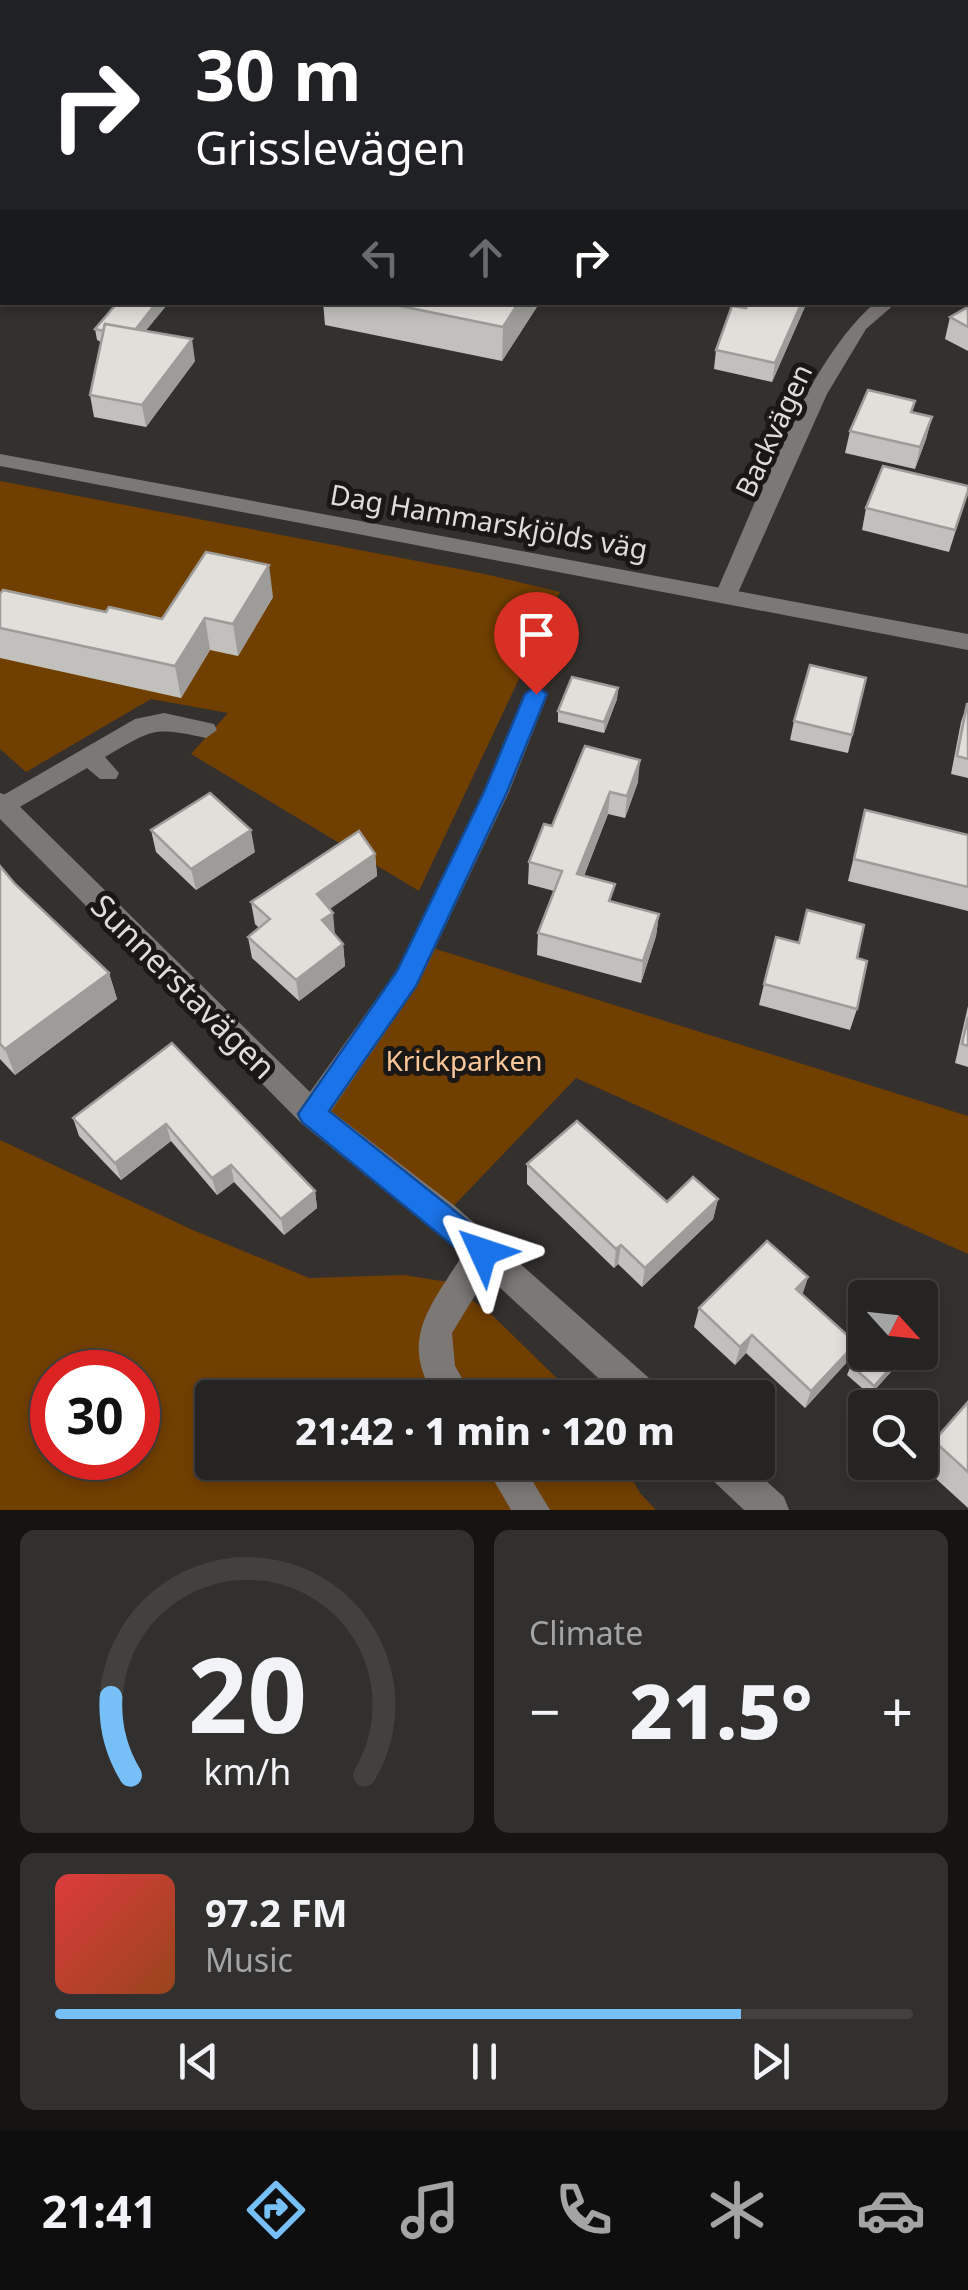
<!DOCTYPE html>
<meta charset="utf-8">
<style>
body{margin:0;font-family:"Noto Sans",sans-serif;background:#32302f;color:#f1f3f6;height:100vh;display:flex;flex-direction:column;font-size:38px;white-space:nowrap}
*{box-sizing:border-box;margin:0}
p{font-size:32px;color:#a4a4a5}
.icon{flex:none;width:55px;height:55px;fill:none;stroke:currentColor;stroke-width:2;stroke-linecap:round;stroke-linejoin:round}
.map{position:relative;height:1510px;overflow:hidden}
.details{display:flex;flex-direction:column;gap:20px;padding:20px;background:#151413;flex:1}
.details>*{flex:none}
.banner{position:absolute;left:0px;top:0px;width:970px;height:305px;box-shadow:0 5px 15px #0003,0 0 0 2px #424140;background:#202124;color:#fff;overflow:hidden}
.needle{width:65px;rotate:117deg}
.tools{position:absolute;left:848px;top:1280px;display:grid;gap:20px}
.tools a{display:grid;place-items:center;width:90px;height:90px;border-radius:10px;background:#262422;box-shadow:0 5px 15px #0003,0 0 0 2px #424140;font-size:50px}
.speed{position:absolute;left:30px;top:1350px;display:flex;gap:20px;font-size:50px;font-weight:700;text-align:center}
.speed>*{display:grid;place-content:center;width:130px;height:130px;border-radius:50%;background:#262422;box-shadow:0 5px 15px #0003,0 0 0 2px #424140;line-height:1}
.speed .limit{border:15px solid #d22;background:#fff;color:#111}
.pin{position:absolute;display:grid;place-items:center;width:85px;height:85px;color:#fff;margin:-102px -42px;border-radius:50% 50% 50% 0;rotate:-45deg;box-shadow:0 0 10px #0007}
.pin .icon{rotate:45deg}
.me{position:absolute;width:110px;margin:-55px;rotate:312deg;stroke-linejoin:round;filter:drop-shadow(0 0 8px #0008)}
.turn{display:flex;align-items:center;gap:35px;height:210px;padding:0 30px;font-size:45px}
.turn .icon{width:130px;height:130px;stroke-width:2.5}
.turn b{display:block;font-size:70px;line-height:85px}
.lanes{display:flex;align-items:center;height:95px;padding:0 30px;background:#0003;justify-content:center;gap:50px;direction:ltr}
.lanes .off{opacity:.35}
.big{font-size:75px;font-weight:800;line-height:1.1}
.details .card{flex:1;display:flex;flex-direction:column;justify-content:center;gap:15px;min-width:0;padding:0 35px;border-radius:15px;background:#32302f}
.details .dial{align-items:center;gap:0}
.dial svg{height:260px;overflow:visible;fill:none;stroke:#424140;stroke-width:7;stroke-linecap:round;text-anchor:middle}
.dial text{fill:#f1f3f6;stroke:none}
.song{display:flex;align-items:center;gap:30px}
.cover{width:120px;height:120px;border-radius:15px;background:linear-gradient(135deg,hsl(0 70% 55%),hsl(20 70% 35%))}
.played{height:10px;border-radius:5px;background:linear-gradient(90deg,#77c0f7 80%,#424140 80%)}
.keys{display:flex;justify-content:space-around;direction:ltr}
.heat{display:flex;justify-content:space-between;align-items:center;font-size:55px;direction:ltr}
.details .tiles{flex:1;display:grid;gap:20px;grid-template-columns:1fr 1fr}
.card:last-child{grid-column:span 2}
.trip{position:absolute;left:195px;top:1380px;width:580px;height:100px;border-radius:10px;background:#262422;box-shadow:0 5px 15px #0003,0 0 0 2px #424140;font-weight:800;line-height:100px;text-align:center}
.tabs{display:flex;height:160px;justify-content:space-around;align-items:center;background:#0f0e0e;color:#a4a4a5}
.tabs .icon{width:70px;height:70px}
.tabs .active{color:#77c0f7}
.tabs b{font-size:45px;color:#f1f3f6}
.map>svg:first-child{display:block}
.green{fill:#713f00;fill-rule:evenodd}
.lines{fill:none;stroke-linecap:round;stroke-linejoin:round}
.service{fill:#7c7876;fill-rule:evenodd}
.minor{fill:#7c7876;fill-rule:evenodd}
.secondary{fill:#7c7876;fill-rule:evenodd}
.wall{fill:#c2c0bc}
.shaded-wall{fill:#9e9c99}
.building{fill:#e2dfdb;stroke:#9e9c99;stroke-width:2.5}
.route{fill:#1a73e8;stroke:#114b97;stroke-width:2.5}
.labels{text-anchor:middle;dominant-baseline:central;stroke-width:10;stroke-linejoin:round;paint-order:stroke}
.street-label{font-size:28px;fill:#dedddb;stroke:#1a1817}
.park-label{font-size:28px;fill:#fbc698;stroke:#1a1817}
.near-street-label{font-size:32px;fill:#dedddb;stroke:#1a1817}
</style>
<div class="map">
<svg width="968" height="1510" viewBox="0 0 968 1510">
<rect width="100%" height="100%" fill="#33302e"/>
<g class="green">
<path d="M222,0H664L218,2Z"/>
<path d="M0,481L485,574L560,592L419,891L191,754L228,713L151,699L26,772L0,749Z"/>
<path d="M423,945L968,1116V1254L576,1078L444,1216L312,1114Z"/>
<path d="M0,1140L195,1231L309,1278L404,1275L448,1282L492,1315L576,1397L212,1398V1462L624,1463L640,1493L656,1510H0ZM52,1372H138V1458H52Z"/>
</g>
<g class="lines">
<path class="service" d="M164,713L214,724L217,730L206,738C152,726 152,730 105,757L119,773L116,779H100L87,768L11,812L0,814V797L135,719Z"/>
<g class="minor">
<path d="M160,0H183L184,2H162Z"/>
<path d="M695,0H713L714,2H697Z"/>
<path d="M876,302H897L866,329L827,394L737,595L726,603L718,600L715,595C753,511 807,359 876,302Z"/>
<path d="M536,685L548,694L509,792L417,986L331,1111L455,1206L658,1386L663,1398H620L487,1276L452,1333L455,1366L473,1398H436C397,1339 432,1305 463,1254L301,1123L0,819V793L9,796L310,1092L397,970L483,792L524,694Z"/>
<path d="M483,1462H521L550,1510H511Z"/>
<path d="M701,1462H745L784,1497L789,1510H744L706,1474Z"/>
</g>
<path class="secondary" d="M0,454L968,634V650L0,466Z"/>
</g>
<g class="wall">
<path d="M736,0H968V194V2H742Z"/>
<path d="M323,302H540L502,361L325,325Z"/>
<path d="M807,302L772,382L714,369L716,350L746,308Z"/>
<path d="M166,306L145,331L195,361L146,427L94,417L90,395L101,342L97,340L95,329Z"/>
<path d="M968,307V351L945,339L950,317Z"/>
<path d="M912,412L932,417L926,439L915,469L845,453L850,431Z"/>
<path d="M968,492L949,552L862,530L866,508Z"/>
<path d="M0,594L106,612L162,619L273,597L238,656L210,650L181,698L0,658Z"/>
<path d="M866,678L848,753L790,740L794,721Z"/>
<path d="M618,688L617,699L604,733L558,722V711Z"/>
<path d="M967,704H968V778L951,774L961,722Z"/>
<path d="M585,746L638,782L625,818L608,814L584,876L613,902L659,914L656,936L641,983L537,955L538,933L554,891L528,884L529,862L552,826Z"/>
<path d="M865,810L968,835V911L848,881Z"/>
<path d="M151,830L255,852L196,890L156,852Z"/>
<path d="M375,854L377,876L329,909L335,935L343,944L345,966L299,1001L252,958L248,937L259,928L255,924L251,902Z"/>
<path d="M0,866L15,884L109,973L117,999L15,1075L0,1059Z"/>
<path d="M857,958V1009L850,1030L759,1005L764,984Z"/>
<path d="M968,1006V1067L955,1063Z"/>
<path d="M172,1043L315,1191L317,1208L284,1235L234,1182L217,1195L171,1141L121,1180L79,1136L73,1118Z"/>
<path d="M527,1164L667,1202L718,1199L713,1219L642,1287L618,1264L614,1268L527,1184Z"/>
<path d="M808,1277L802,1295L848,1361L805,1408L746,1353L735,1365L694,1327L699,1308Z"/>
<path d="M909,1352L870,1395L847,1375L851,1365Z"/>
<path d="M968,1402V1508L921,1465L934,1441Z"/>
</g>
<g class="shaded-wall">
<path d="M81,0H98L96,2H79Z"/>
<path d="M2,107V128L0,130V109Z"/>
<path d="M157,302H165L166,306L131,349L129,338Z"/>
<path d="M519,302H540L502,361L503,327Z"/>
<path d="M802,302H807L772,382L775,363Z"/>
<path d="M192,339L195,361L146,427L142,405Z"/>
<path d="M932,417L926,439L915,469L920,447Z"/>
<path d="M269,565L273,597L238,656L233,624Z"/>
<path d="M205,618L210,650L181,698L175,666Z"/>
<path d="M618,688L617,699L604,733V722Z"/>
<path d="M640,760L638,782L625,818L627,796Z"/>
<path d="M610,792L608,814L576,896L577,874Z"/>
<path d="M251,830L255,852L196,890L191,869Z"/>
<path d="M375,854L377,876L320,916L317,894Z"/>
<path d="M333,913L335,935L322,920Z"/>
<path d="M659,914L656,936L641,983L643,961Z"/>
<path d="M343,944L345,966L299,1001L296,980Z"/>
<path d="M109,973L117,999L15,1075L5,1049Z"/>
<path d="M166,1124L171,1141L121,1180L115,1163Z"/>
<path d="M231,1165L234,1182L217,1195L212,1178Z"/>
<path d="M315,1191L317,1208L284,1235L281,1219Z"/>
<path d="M718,1199L713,1219L642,1287L645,1268Z"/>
<path d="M621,1245L618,1264L614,1268L616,1249Z"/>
<path d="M808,1277L802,1296L796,1289Z"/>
<path d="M752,1335L746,1353L735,1365L740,1347Z"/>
<path d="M856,1343L848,1361L805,1408L811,1391Z"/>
<path d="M905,1352H909L870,1395L874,1386Z"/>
</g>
<g class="building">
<path d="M5,0H81L79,2H3Z"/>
<path d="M773,0H968V95V2H778Z"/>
<path d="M2,3V107L0,109V5Z"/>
<path d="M118,302H157L135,330L105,324L103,331L95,329Z"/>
<path d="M381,302H519L503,327Z"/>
<path d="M748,302H802L775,363L716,350L732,306L746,308Z"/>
<path d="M968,307V327L950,317Z"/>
<path d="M105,324L192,339L142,405L90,395Z"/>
<path d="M868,390L915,401L911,412L932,417L920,447L850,431Z"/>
<path d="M883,466L968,486V491L955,530L866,508Z"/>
<path d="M206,552L269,565L233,624L205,618L175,666L0,628V594L3,590L106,612L109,607L162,619Z"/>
<path d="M810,665L866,678L852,735L794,721Z"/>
<path d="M572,677L618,688L604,722L558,711Z"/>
<path d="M967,704H968V759L957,756Z"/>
<path d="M585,746L640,760L627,796L610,792L577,874L615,884L609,901L659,914L643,961L538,933L562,871L529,862L544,824L552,826Z"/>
<path d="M210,793L251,830L191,869L151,830Z"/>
<path d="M865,810L968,835V887L854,859Z"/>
<path d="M359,831L375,854L317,894L333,913L322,920L343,944L296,980L248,937L270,919L251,902Z"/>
<path d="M0,866L15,884L109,973L5,1049L0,1044Z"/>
<path d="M807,910L864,925L857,958L867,961L857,1009L764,984L776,937L799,943Z"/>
<path d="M968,1017V1046L962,1044Z"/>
<path d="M172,1043L315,1191L281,1219L231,1165L212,1178L166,1124L115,1163L73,1118Z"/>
<path d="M577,1121L667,1202L693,1177L718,1199L645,1268L621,1245L616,1249L527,1164Z"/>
<path d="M767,1241L808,1277L796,1289L856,1343L811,1391L752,1335L740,1347L699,1308Z"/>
<path d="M865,1350V1352H905L874,1386L851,1365Z"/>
<path d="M968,1402V1472L934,1441Z"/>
</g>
<path class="route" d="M536,686L547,694L507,792L416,986L329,1111L494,1242L498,1252L494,1262L483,1266L473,1262L302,1122L298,1114L397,971L484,792L525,694Z"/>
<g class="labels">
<g class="street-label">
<text transform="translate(773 430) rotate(-65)">Backvägen</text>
<text transform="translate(489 521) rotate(10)">Dag Hammarskjölds väg</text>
</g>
<g class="park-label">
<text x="464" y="1060">Krickparken</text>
</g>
<g class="near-street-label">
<text transform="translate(184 986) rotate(45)">Sunnerstavägen</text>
</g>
</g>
</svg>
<div class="tools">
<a><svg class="needle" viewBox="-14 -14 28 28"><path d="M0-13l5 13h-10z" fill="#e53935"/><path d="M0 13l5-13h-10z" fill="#a4a4a5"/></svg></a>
<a><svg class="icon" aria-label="search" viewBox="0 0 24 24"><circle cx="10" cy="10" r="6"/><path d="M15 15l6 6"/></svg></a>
</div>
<div class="speed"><div class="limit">30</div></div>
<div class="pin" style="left:536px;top:694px;background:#d93025"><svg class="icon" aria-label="arrive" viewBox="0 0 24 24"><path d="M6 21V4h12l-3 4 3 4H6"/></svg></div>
<svg class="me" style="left:483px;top:1252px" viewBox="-20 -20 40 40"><path d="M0-17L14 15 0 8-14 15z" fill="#1a73e8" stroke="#fff" stroke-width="4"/></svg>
<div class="trip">21:42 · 1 min · 120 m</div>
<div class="banner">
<div class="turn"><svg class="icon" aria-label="right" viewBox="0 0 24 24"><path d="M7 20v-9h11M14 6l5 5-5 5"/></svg><div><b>30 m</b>Grisslevägen</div></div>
<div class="lanes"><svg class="icon off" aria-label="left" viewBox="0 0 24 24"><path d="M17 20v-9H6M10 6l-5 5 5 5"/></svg><svg class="icon off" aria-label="ahead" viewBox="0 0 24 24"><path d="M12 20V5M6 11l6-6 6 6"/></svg><svg class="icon" aria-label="right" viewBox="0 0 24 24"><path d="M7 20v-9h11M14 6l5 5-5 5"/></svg></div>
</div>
</div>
<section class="details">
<div class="tiles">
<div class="card dial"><svg viewBox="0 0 100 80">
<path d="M14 69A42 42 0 1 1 86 69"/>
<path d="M14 69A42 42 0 0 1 8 45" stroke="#77c0f7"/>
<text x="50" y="56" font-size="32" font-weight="700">20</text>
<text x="50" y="72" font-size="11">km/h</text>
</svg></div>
<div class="card"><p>Climate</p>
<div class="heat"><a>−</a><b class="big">21.5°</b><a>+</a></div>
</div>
<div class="card">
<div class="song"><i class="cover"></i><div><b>97.2 FM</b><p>Music</p></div></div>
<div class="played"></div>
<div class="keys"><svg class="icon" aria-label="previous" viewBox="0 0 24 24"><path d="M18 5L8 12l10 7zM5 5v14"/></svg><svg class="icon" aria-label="pause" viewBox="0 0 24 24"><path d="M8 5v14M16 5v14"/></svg><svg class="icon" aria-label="next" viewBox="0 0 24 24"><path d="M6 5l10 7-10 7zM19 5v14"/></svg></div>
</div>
</div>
</section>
<nav class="tabs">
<b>21:41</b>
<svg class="icon active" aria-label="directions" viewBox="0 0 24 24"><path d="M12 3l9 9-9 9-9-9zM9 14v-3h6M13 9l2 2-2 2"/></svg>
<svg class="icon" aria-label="music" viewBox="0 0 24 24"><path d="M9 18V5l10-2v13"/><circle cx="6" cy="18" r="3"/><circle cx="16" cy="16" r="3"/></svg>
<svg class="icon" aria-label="phone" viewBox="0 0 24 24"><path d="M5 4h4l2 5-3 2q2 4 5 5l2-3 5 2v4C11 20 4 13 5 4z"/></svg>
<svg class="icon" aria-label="climate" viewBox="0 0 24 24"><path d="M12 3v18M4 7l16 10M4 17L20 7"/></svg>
<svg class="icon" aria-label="car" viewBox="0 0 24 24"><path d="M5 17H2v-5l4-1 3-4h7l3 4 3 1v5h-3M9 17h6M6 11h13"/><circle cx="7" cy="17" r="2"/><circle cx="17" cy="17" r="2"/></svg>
</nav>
